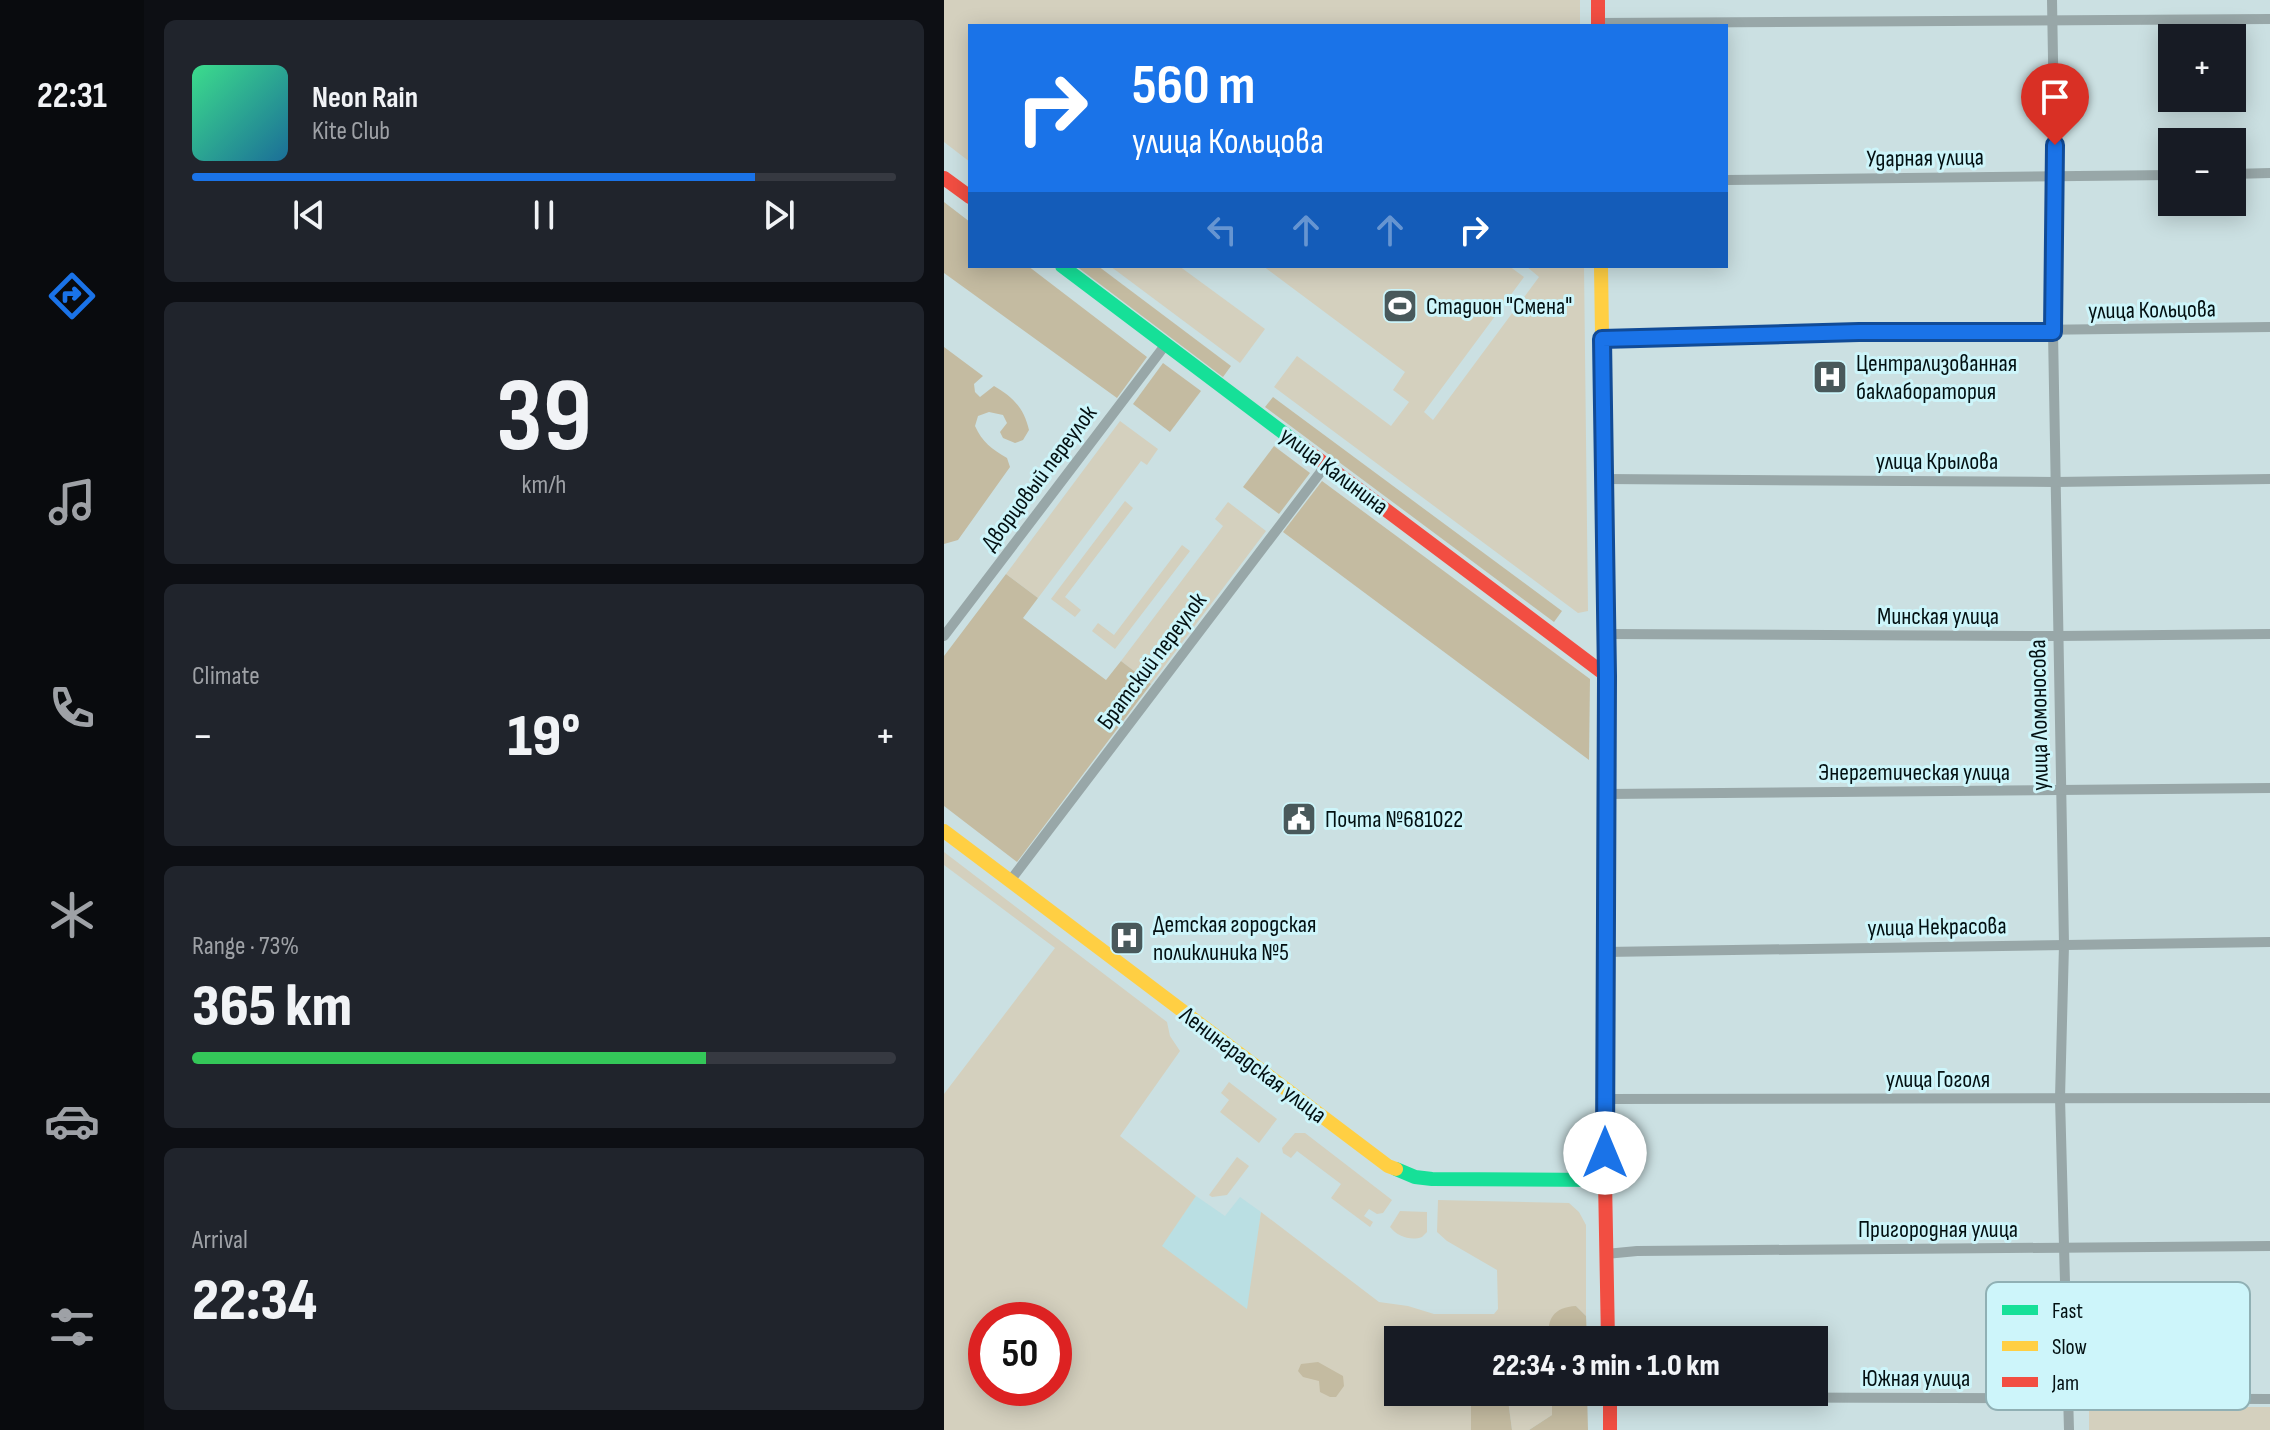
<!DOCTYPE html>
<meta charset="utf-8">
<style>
body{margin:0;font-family:"Sofia Sans Condensed",sans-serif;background:#20242c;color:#f1f3f6;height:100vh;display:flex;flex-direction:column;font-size:30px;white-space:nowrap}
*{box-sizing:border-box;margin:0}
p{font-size:26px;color:#9ea1a6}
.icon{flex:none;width:44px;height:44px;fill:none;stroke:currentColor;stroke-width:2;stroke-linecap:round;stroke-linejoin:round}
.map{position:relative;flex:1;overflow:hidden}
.side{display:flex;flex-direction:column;gap:20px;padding:20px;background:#0d0f14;width:800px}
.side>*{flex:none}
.guide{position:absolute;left:24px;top:24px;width:760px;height:244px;border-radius:0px;box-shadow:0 4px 20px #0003;background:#1a73e8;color:#fff;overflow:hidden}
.tools{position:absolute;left:1214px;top:24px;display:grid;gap:16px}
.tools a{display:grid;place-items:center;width:88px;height:88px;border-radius:0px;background:#171b24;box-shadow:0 4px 20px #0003;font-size:40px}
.speed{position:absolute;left:24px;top:1302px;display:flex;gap:16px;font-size:40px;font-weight:700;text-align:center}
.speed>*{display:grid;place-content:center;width:104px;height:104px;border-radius:50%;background:#171b24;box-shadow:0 4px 20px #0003;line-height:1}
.speed .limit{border:12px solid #d22;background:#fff;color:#111}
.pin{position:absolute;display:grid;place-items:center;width:68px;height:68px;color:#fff;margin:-82px -34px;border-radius:50% 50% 50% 0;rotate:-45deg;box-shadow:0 0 8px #0007}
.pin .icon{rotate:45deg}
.me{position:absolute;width:88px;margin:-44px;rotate:0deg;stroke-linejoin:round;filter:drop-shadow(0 0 6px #0008)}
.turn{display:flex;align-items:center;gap:28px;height:168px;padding:0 32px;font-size:36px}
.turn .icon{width:104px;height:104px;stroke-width:2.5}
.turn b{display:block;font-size:56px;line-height:68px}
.lanes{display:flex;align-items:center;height:76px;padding:0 32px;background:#0003;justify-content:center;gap:40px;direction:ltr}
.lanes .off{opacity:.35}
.big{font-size:60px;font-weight:800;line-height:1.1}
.side .tile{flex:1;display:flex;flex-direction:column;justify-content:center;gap:12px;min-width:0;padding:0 28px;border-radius:12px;background:#20242c}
.side .dial{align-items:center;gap:0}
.dial b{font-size:104px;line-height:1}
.song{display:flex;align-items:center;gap:24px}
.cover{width:96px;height:96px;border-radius:12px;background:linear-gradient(135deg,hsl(150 70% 55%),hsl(200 70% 35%))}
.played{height:8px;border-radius:4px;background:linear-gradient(90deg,#1a73e8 80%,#363941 80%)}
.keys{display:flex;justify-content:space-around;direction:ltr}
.heat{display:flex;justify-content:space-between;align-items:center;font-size:44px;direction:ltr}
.charge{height:12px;border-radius:6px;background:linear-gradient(90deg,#34c759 73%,#363941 0)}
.trip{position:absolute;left:440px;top:1326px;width:444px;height:80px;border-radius:0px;background:#171b24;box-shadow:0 4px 20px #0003;font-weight:800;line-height:80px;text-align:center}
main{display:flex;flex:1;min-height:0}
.menu{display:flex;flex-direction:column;width:144px;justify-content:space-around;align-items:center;background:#090b0e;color:#9ea1a6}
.menu .icon{width:56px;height:56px}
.menu .selected{color:#1a73e8}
.menu b{font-size:36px;color:#f1f3f6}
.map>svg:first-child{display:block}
.built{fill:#badfe3}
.green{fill:#d4d0be;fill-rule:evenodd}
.forest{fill:#c4bba1}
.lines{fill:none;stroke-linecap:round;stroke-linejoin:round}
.street{stroke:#98a7a8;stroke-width:10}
.fast{stroke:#16e098;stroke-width:14}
.slow{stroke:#ffcf43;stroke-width:14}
.jam{stroke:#f24e42;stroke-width:14}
.route-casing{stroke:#114b97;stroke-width:20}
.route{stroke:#1a73e8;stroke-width:14}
.labels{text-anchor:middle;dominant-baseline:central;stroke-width:6;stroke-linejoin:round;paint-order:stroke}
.street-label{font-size:24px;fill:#031012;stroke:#cdf5fa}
.poi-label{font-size:24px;fill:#031012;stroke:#cdf5fa;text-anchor:start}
.key{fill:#cdf5fa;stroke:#90b0b4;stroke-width:2}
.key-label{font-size:22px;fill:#031012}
</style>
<main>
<nav class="menu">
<b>22:31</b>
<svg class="icon selected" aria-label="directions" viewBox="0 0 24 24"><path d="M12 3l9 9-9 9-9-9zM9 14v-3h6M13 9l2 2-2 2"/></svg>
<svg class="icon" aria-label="music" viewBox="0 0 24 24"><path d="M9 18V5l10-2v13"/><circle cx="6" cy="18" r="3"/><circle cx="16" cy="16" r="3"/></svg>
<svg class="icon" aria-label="phone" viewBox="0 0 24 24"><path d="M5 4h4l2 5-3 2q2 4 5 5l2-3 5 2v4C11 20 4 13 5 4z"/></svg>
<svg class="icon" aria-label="climate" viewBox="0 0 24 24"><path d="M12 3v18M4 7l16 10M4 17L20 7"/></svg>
<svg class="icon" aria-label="car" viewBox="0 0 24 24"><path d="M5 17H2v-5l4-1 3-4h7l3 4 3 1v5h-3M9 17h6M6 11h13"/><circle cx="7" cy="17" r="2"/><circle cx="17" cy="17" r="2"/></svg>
<svg class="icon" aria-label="filters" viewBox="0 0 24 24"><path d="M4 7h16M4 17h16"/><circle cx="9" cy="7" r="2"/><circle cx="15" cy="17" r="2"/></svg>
</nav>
<section class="side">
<div class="tile">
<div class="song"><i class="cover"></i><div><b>Neon Rain</b><p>Kite Club</p></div></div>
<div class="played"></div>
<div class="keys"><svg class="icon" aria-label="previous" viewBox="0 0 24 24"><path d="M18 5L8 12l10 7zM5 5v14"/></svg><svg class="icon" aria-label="pause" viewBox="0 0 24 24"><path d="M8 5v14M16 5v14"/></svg><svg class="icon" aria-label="next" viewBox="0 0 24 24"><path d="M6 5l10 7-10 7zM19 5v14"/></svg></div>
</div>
<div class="tile dial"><b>39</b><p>km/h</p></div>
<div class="tile"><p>Climate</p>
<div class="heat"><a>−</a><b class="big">19°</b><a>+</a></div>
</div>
<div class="tile"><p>Range · 73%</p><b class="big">365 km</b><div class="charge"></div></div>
<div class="tile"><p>Arrival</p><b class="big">22:34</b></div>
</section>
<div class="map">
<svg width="1326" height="1430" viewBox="0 0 1326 1430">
<rect width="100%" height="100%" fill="#cbe0e2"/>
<path class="built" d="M252,1196L281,1216L296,1197L317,1212L304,1310L217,1246Z"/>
<g class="green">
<path d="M0,0H636V26H26V162L0,142Z"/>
<path d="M166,266H235L321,329L296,363Z"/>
<path d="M319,266H565L580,277L480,412L489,420L595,277L582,266H640L644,611L634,613L330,387L353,356L447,426L465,402L449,390L461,372Z"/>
<path d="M176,421L214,449L203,465L197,461L94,598L62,574Z"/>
<path d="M181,501L189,508L121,597L137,610L131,617L107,599Z"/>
<path d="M284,502L322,531L207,684L177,661L279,526L271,519Z"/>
<path d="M238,545L246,551L171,649L148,631L154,623L170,635Z"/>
<path d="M0,852L223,1022L226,1036L236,1051L176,1136L252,1196L218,1246L303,1309L317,1212L435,1302L464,1306L490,1314H550L554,1309L553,1270L503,1241L493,1232L494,1200L625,1203L635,1212L642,1225V1316L632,1306L603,1327L605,1340H557L554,1327L522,1333V1340H454V1392H527V1430H0V1094L111,948L0,865ZM42,1320H110V1388H42Z"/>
<path d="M285,1082L333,1119L315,1143L276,1112L285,1100L277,1093Z"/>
<path d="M351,1133H361L448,1200L439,1213L433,1214L425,1209L420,1216L429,1222L426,1227L387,1198L397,1184L353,1151L347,1158L339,1153L338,1148Z"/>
<path d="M293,1157L305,1166L283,1195L268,1197L265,1195Z"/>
<path d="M456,1211L483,1212V1232L478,1237C467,1241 454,1237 446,1227Z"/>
<path d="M563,1392H608V1415L585,1430H568Z"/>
<rect x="1145" y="1407" width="181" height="23"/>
</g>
<g class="forest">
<path d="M0,202L26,222V266H84L203,357L173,398L0,273Z"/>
<path d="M132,266H154L287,366L279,377Z"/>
<path d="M0,347L39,376L30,384L31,392L36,397L50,386C69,397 80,408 85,430L79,440L71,443L59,438L56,432L63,423L59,415L45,412L34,416L31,426C38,442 48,449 63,458L66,467L14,540L0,544Z"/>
<path d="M219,363L257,391L226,432L189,404Z"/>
<path d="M329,397L618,611L610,622L321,407Z"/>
<path d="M330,446L366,473L335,514L299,487Z"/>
<path d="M378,481L646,679L645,760L339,532Z"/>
<path d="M62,574L94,598L79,618L162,680L177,661L207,684L73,862L0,806V656Z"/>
<path d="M632,1306L642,1316L643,1340H605C602,1319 610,1307 632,1306Z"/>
<path d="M374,1362L399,1376L400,1386L392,1397H386L376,1392L375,1381L359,1377L354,1371L357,1364Z"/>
<path d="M527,1392H563L568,1430H527Z"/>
<path d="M608,1392H643L644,1430H585L608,1415Z"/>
</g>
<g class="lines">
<g class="street">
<path d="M1108,0L1111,176L1109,332L1120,945L1116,1098L1125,1430"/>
<path d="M654,23L1326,19"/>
<path d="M1288,174L1326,173"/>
<path d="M782,180L1228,175"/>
<path d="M658,339L915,332L1326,327"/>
<path d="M660,479L1111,482L1326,479"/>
<path d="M663,634L1114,636L1326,634"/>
<path d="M0,636L222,344"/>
<path d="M662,794L1326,788"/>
<path d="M66,881L382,465"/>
<path d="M661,952L1326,942"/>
<path d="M661,1099L1326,1098"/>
<path d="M662,1254L693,1251L1326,1246"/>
<path d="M666,1397L1326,1399"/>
</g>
<g class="fast">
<path d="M118,266L361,449"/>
<path d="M452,1169L471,1177L488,1179L661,1180"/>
</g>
<g class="slow">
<path d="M657,266L663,676L662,951"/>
<path d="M0,831L444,1166L452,1169"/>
</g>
<g class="jam">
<path d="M654,0V26"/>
<path d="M0,178L26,197"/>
<path d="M361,449L663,676"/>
<path d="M662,951L661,1180L664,1340"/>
<path d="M666,1392V1430"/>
</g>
</g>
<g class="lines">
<g class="route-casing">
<path id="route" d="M661,1153L663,676L658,339L915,332H1109L1111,145"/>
</g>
<use href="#route" class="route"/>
</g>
<defs>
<g id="stadium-square" transform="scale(1.8)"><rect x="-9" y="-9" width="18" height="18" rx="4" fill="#49595b" stroke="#cdf5fa"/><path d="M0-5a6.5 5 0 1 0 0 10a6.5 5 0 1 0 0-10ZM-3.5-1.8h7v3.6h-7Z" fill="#fff"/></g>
<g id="hospital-square" transform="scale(1.8)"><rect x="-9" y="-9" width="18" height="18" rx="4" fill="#49595b" stroke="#cdf5fa"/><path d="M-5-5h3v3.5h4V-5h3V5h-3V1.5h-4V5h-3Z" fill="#fff"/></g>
<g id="civic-square" transform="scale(1.8)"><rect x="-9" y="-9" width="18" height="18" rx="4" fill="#49595b" stroke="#cdf5fa"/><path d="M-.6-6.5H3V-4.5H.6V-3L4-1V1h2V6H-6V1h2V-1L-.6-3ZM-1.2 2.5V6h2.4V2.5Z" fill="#fff"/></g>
</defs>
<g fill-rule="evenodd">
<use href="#stadium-square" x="456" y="306"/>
<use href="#hospital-square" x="886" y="377"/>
<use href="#civic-square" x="355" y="819"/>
<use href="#hospital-square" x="183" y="938"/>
</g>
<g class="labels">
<g class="street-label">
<text transform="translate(981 158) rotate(-1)">Ударная улица</text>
<text transform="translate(1208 310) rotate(-1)">улица Кольцова</text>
<text x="993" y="461">улица Крылова</text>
<text transform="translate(390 471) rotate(37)">улица Калинина</text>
<text transform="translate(95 478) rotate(-53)">Дворцовый переулок</text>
<text x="994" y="616">Минская улица</text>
<text transform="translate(208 661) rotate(-53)">Братский переулок</text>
<text transform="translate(1095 715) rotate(-91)">улица Ломоносова</text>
<text x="970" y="772">Энергетическая улица</text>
<text transform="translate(993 927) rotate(-1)">улица Некрасова</text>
<text transform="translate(309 1065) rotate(37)">Ленинградская улица</text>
<text x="994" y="1079">улица Гоголя</text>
<text x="994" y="1229">Пригородная улица</text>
<text x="972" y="1378">Южная улица</text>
</g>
<g class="poi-label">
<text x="482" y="306">Стадион "Смена"</text>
<text x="912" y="363">Централизованная<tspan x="912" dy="28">баклаборатория</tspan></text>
<text x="381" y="819">Почта №681022</text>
<text x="209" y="924">Детская городская<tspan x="209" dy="28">поликлиника №5</tspan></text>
</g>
</g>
<rect x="1042" y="1282" width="264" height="128" rx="12" class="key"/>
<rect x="1058" y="1305" width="36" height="10" fill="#16e098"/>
<rect x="1058" y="1341" width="36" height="10" fill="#ffcf43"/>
<rect x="1058" y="1377" width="36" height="10" fill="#f24e42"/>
<g class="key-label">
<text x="1108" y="1318">Fast</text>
<text x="1108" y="1354">Slow</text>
<text x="1108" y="1390">Jam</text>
</g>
</svg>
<div class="tools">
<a>+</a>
<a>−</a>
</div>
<div class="speed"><div class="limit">50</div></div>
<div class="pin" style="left:1111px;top:145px;background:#d93025"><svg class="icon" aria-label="arrive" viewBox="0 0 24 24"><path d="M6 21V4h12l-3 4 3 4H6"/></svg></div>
<svg class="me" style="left:661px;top:1153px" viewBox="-20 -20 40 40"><circle r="19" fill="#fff"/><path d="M0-13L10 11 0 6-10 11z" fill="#1a73e8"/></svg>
<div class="trip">22:34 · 3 min · 1.0 km</div>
<div class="guide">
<div class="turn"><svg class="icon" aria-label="right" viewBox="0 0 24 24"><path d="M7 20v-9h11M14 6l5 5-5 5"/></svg><div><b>560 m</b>улица Кольцова</div></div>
<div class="lanes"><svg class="icon off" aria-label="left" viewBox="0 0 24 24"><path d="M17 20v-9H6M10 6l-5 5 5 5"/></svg><svg class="icon off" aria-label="ahead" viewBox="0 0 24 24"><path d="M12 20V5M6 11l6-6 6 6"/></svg><svg class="icon off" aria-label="ahead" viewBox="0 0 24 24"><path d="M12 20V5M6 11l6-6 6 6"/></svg><svg class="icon" aria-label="right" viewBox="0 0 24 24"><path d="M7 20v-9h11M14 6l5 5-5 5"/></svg></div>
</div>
</div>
</main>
